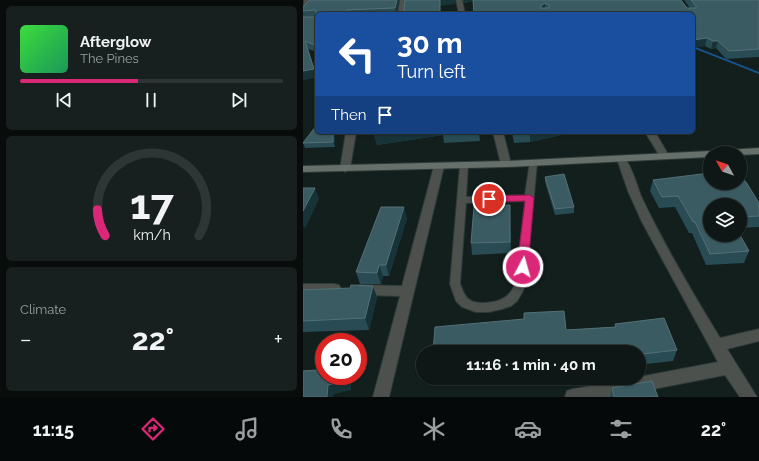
<!DOCTYPE html>
<meta charset="utf-8">
<style>
body{margin:0;font-family:Raleway,sans-serif;background:#17201f;color:#f1f3f6;height:100vh;display:flex;flex-direction:column;font-size:15px;white-space:nowrap}
*{box-sizing:border-box;margin:0}
p{font-size:13px;color:#9b9fa1}
.icon{flex:none;width:22px;height:22px;fill:none;stroke:currentColor;stroke-width:2;stroke-linecap:round;stroke-linejoin:round}
.map{position:relative;flex:1;overflow:hidden}
.side{display:flex;flex-direction:column;gap:6px;padding:6px;background:#080d0c;width:303px}
.side>*{flex:none}
.banner{position:absolute;left:12px;top:12px;width:380px;height:122px;border-radius:6px;box-shadow:0 1px 3px #0004,0 0 0 1px #2e3635;background:#1a4fa0;color:#fff;overflow:hidden}
.needle{width:26px;rotate:310deg}
.controls{position:absolute;left:400px;top:146px;display:grid;gap:8px}
.controls a{display:grid;place-items:center;width:44px;height:44px;border-radius:50%;background:#0e1716;box-shadow:0 1px 3px #0004,0 0 0 1px #2e3635;font-size:20px}
.speed{position:absolute;left:12px;top:333px;display:flex;gap:8px;font-size:20px;font-weight:700;text-align:center}
.speed>*{display:grid;place-content:center;width:52px;height:52px;border-radius:50%;background:#0e1716;box-shadow:0 1px 3px #0004,0 0 0 1px #2e3635;line-height:1}
.speed .limit{border:6px solid #d22;background:#fff;color:#111}
.pin{position:absolute;display:grid;place-items:center;width:34px;height:34px;color:#fff;margin:-17px;border:2px solid #fff;border-radius:50%;box-shadow:0 1px 4px #0007}
.me{position:absolute;width:44px;margin:-22px;rotate:6deg;stroke-linejoin:round;filter:drop-shadow(0 0 3px #0008)}
.turn{display:flex;align-items:center;gap:14px;height:84px;padding:0 16px;font-size:18px}
.turn .icon{width:52px;height:52px;stroke-width:2.5}
.turn b{display:block;font-size:28px;line-height:34px}
.then{display:flex;align-items:center;height:38px;padding:0 16px;background:#0003;gap:8px;font-size:15px}
.big{font-size:30px;font-weight:700;line-height:1.1}
.side .widget{flex:1;display:flex;flex-direction:column;justify-content:center;gap:6px;min-width:0;padding:0 14px;border-radius:6px;background:#17201f}
.side .dial{align-items:center;gap:0}
.dial svg{height:104px;overflow:visible;fill:none;stroke:#2e3635;stroke-width:7;stroke-linecap:round;text-anchor:middle}
.dial text{fill:#f1f3f6;stroke:none}
.song{display:flex;align-items:center;gap:12px}
.cover{width:48px;height:48px;border-radius:6px;background:linear-gradient(135deg,hsl(120 70% 55%),hsl(150 70% 35%))}
.played{height:4px;border-radius:2px;background:linear-gradient(90deg,#db2777 45%,#2e3635 45%)}
.keys{display:flex;justify-content:space-around;direction:ltr}
.heat{display:flex;justify-content:space-between;align-items:center;font-size:22px;direction:ltr}
.trip{position:absolute;left:113px;top:345px;width:230px;height:40px;border-radius:20px;background:#0e1716;box-shadow:0 1px 3px #0004,0 0 0 1px #2e3635;font-weight:700;line-height:40px;text-align:center}
.tab-bar{display:flex;height:64px;justify-content:space-around;align-items:center;background:#060909;color:#9b9fa1}
.tab-bar .icon{width:28px;height:28px}
.tab-bar .active{color:#db2777}
.tab-bar b{font-size:18px;color:#f1f3f6}
main{display:flex;flex:1;min-height:0}
.map>svg:first-child{display:block}
.lines{fill:none;stroke-linecap:round;stroke-linejoin:round}
.stream{fill:#17548e;fill-rule:evenodd}
.service-casing{stroke:#2d3a38;stroke-width:2}
.minor-casing{stroke:#2d3a38;stroke-width:2}
.secondary-casing{stroke:#2d3a38;stroke-width:2}
.service{fill:#4c514e;fill-rule:evenodd}
.minor{fill:#4c514e;fill-rule:evenodd}
.secondary{fill:#676f6a;fill-rule:evenodd}
.wall{fill:#284b54}
.shaded-wall{fill:#173338}
.building{fill:#3b5b63;stroke:#537076;fill-rule:evenodd}
.route{fill:#db2777;stroke:#8e194d}
</style>
<main>
<section class="side">
<div class="widget">
<div class="song"><i class="cover"></i><div><b>Afterglow</b><p>The Pines</p></div></div>
<div class="played"></div>
<div class="keys"><svg class="icon" aria-label="previous" viewBox="0 0 24 24"><path d="M18 5L8 12l10 7zM5 5v14"/></svg><svg class="icon" aria-label="pause" viewBox="0 0 24 24"><path d="M8 5v14M16 5v14"/></svg><svg class="icon" aria-label="next" viewBox="0 0 24 24"><path d="M6 5l10 7-10 7zM19 5v14"/></svg></div>
</div>
<div class="widget dial"><svg viewBox="0 0 100 80">
<path d="M14 69A42 42 0 1 1 86 69"/>
<path d="M14 69A42 42 0 0 1 8 49" stroke="#db2777"/>
<text x="50" y="56" font-size="32" font-weight="700">17</text>
<text x="50" y="72" font-size="11">km/h</text>
</svg></div>
<div class="widget"><p>Climate</p>
<div class="heat"><a>−</a><b class="big">22°</b><a>+</a></div>
</div>
</section>
<div class="map">
<svg width="456" height="397" viewBox="0 0 456 397">
<rect width="100%" height="100%" fill="#121f1d"/>
<g class="lines">
<path class="stream" d="M390,46L456,72V74L390,48Z"/>
<g class="service-casing">
<path id="service" d="M227,161H230L234,163L223,281L220,291L214,301L208,306L199,309L186,312H173L159,307L153,301L147,284L157,165L161,163L165,165L163,197L222,195ZM222,201L213,281C208,297 198,302 182,303C177,303 171,303 167,300C161,297 160,290 157,284L163,203Z"/>
</g>
<g class="minor-casing">
<g id="minor">
<path d="M1,0H7L3,10L0,12Z"/>
<path d="M97,0H103L101,14H95Z"/>
<path d="M153,0H159L162,14H156Z"/>
<path d="M43,132H53L47,169L42,172L37,169Z"/>
<path d="M190,132H200L208,164L207,166L203,167L198,164Z"/>
<path d="M342,132H352L366,156L364,158H358Z"/>
<path d="M319,156C326,158 335,188 338,196C361,245 389,292 417,338L456,329V341L424,349L454,397H437L422,375L310,397H262L264,391L270,389L336,378V377L415,362L339,222L325,191L314,159Z"/>
<path d="M136,163L141,166L86,397H70L97,296L57,295L52,294L50,290L52,286L57,285L99,286L131,166Z"/>
<path d="M0,284H31L36,285L38,289L36,293L31,294H0Z"/>
</g>
</g>
<g class="secondary-casing">
<g id="secondary">
<path d="M456,148V154L437,155V153H417L422,150Z"/>
<path d="M407,151L411,153H407V157L203,167L0,172V166L203,161Z"/>
</g>
</g>
<use href="#service" class="service"/>
<use href="#minor" class="minor"/>
<use href="#secondary" class="secondary"/>
</g>
<g class="wall">
<path d="M96,0L94,14H14V52L5,49L14,77L0,80V7Z"/>
<path d="M160,0H378L384,8H387L381,0H456V57L423,59L413,48L408,49L402,46L390,47V14H171L170,1L161,3Z"/>
<path d="M14,132H32V147L2,148L0,143Z"/>
<path d="M70,132H176L177,141L141,143L140,135L74,145Z"/>
<path d="M209,132H272L227,142L211,143Z"/>
<path d="M242,177L271,207V213L252,215L242,182Z"/>
<path d="M350,180L456,203V227L437,228V205H407L446,251L441,263L403,265L389,233H386L372,207L356,208L347,191Z"/>
<path d="M207,216L208,253L169,255L168,243Z"/>
<path d="M104,218L86,276H80L78,284H57L53,272Z"/>
<path d="M0,290L74,297L66,330L0,332Z"/>
<path d="M312,324L374,350L370,361L343,364L340,375H336V352L263,330L312,327Z"/>
<path d="M131,378H168L132,382Z"/>
<path d="M300,378H323L302,382Z"/>
<path d="M309,388L355,397H307Z"/>
</g>
<g class="shaded-wall">
<path d="M94,0H96L94,14L92,8Z"/>
<path d="M137,0H152V4L137,6L138,14H137Z"/>
<path d="M161,0H170V1L161,3Z"/>
<path d="M242,3V10L238,13V6Z"/>
<path d="M404,38L402,46L390,47V40Z"/>
<path d="M410,41H415L413,48L408,49Z"/>
<path d="M5,49L14,77L0,80V71Z"/>
<path d="M30,132H32V147L30,142Z"/>
<path d="M70,132H140V135L74,145Z"/>
<path d="M230,132H272L227,142V133Z"/>
<path d="M12,188L16,199L2,229L0,225V211Z"/>
<path d="M101,207L104,218L86,276L83,265Z"/>
<path d="M76,265L80,276L78,284L74,273Z"/>
<path d="M70,286L74,297L66,330L62,318Z"/>
<path d="M43,376H48V390L31,394L30,397H24L25,385Z"/>
</g>
<g class="building">
<path d="M7,0H94L92,8L44,10V14H14V46L2,41L11,69L0,71V17H13V12L12,10L0,11V7Z"/>
<path d="M102,0H137V14H102L101,8Z"/>
<path d="M170,0H378L384,8H393V6L388,0H456V49L426,51L415,41H410L404,38L390,40V14H171ZM242,3L247,6L245,8H238V6Z"/>
<path d="M14,111V132H30V142L0,143L13,126Z"/>
<path d="M211,132H230L211,134Z"/>
<path d="M407,173V183H437V175L443,182L456,203V216L437,217V205H407V235H437L446,251L407,254L392,222H390L375,196L359,197L350,180Z"/>
<path d="M261,174L271,207L252,209L242,177Z"/>
<path d="M0,188H12L0,211Z"/>
<path d="M207,205V242L168,243L171,206Z"/>
<path d="M78,207H101L83,265H76L74,273L53,272Z"/>
<path d="M48,285L70,286L62,318L0,321V290L47,288Z"/>
<path d="M261,311L263,330L313,327L312,324L361,318L374,350L340,354L343,364L336,365V352H130L132,327L221,319V313Z"/>
<path d="M21,363V376H43L44,380L25,385L24,397H0V371L14,370L15,364Z"/>
<path d="M349,381L355,397H311L309,388Z"/>
</g>
<path class="route" d="M227,195L231,198L225,267L223,270H216L214,267L222,201L186,202L181,199L186,196Z"/>
</svg>
<div class="controls">
<a><svg class="needle" viewBox="-14 -14 28 28"><path d="M0-13l5 13h-10z" fill="#e53935"/><path d="M0 13l5-13h-10z" fill="#9b9fa1"/></svg></a>
<a><svg class="icon" aria-label="layers" viewBox="0 0 24 24"><path d="M12 4l9 5-9 5-9-5zM3 14l9 5 9-5"/></svg></a>
</div>
<div class="speed"><div class="limit">20</div></div>
<div class="pin" style="left:186px;top:199px;background:#d93025"><svg class="icon" aria-label="arrive" viewBox="0 0 24 24"><path d="M6 21V4h12l-3 4 3 4H6"/></svg></div>
<svg class="me" style="left:220px;top:267px" viewBox="-20 -20 40 40"><circle r="17" fill="#db2777" stroke="#fff" stroke-width="3"/><path d="M0-11L8 9 0 5-8 9z" fill="#fff"/></svg>
<div class="trip">11:16 · 1 min · 40 m</div>
<div class="banner">
<div class="turn"><svg class="icon" aria-label="left" viewBox="0 0 24 24"><path d="M17 20v-9H6M10 6l-5 5 5 5"/></svg><div><b>30 m</b>Turn left</div></div>
<div class="then">Then<svg class="icon" aria-label="arrive" viewBox="0 0 24 24"><path d="M6 21V4h12l-3 4 3 4H6"/></svg></div>
</div>
</div>
</main>
<nav class="tab-bar">
<b>11:15</b>
<svg class="icon active" aria-label="directions" viewBox="0 0 24 24"><path d="M12 3l9 9-9 9-9-9zM9 14v-3h6M13 9l2 2-2 2"/></svg>
<svg class="icon" aria-label="music" viewBox="0 0 24 24"><path d="M9 18V5l10-2v13"/><circle cx="6" cy="18" r="3"/><circle cx="16" cy="16" r="3"/></svg>
<svg class="icon" aria-label="phone" viewBox="0 0 24 24"><path d="M5 4h4l2 5-3 2q2 4 5 5l2-3 5 2v4C11 20 4 13 5 4z"/></svg>
<svg class="icon" aria-label="climate" viewBox="0 0 24 24"><path d="M12 3v18M4 7l16 10M4 17L20 7"/></svg>
<svg class="icon" aria-label="car" viewBox="0 0 24 24"><path d="M5 17H2v-5l4-1 3-4h7l3 4 3 1v5h-3M9 17h6M6 11h13"/><circle cx="7" cy="17" r="2"/><circle cx="17" cy="17" r="2"/></svg>
<svg class="icon" aria-label="filters" viewBox="0 0 24 24"><path d="M4 7h16M4 17h16"/><circle cx="9" cy="7" r="2"/><circle cx="15" cy="17" r="2"/></svg>
<b>22°</b>
</nav>
